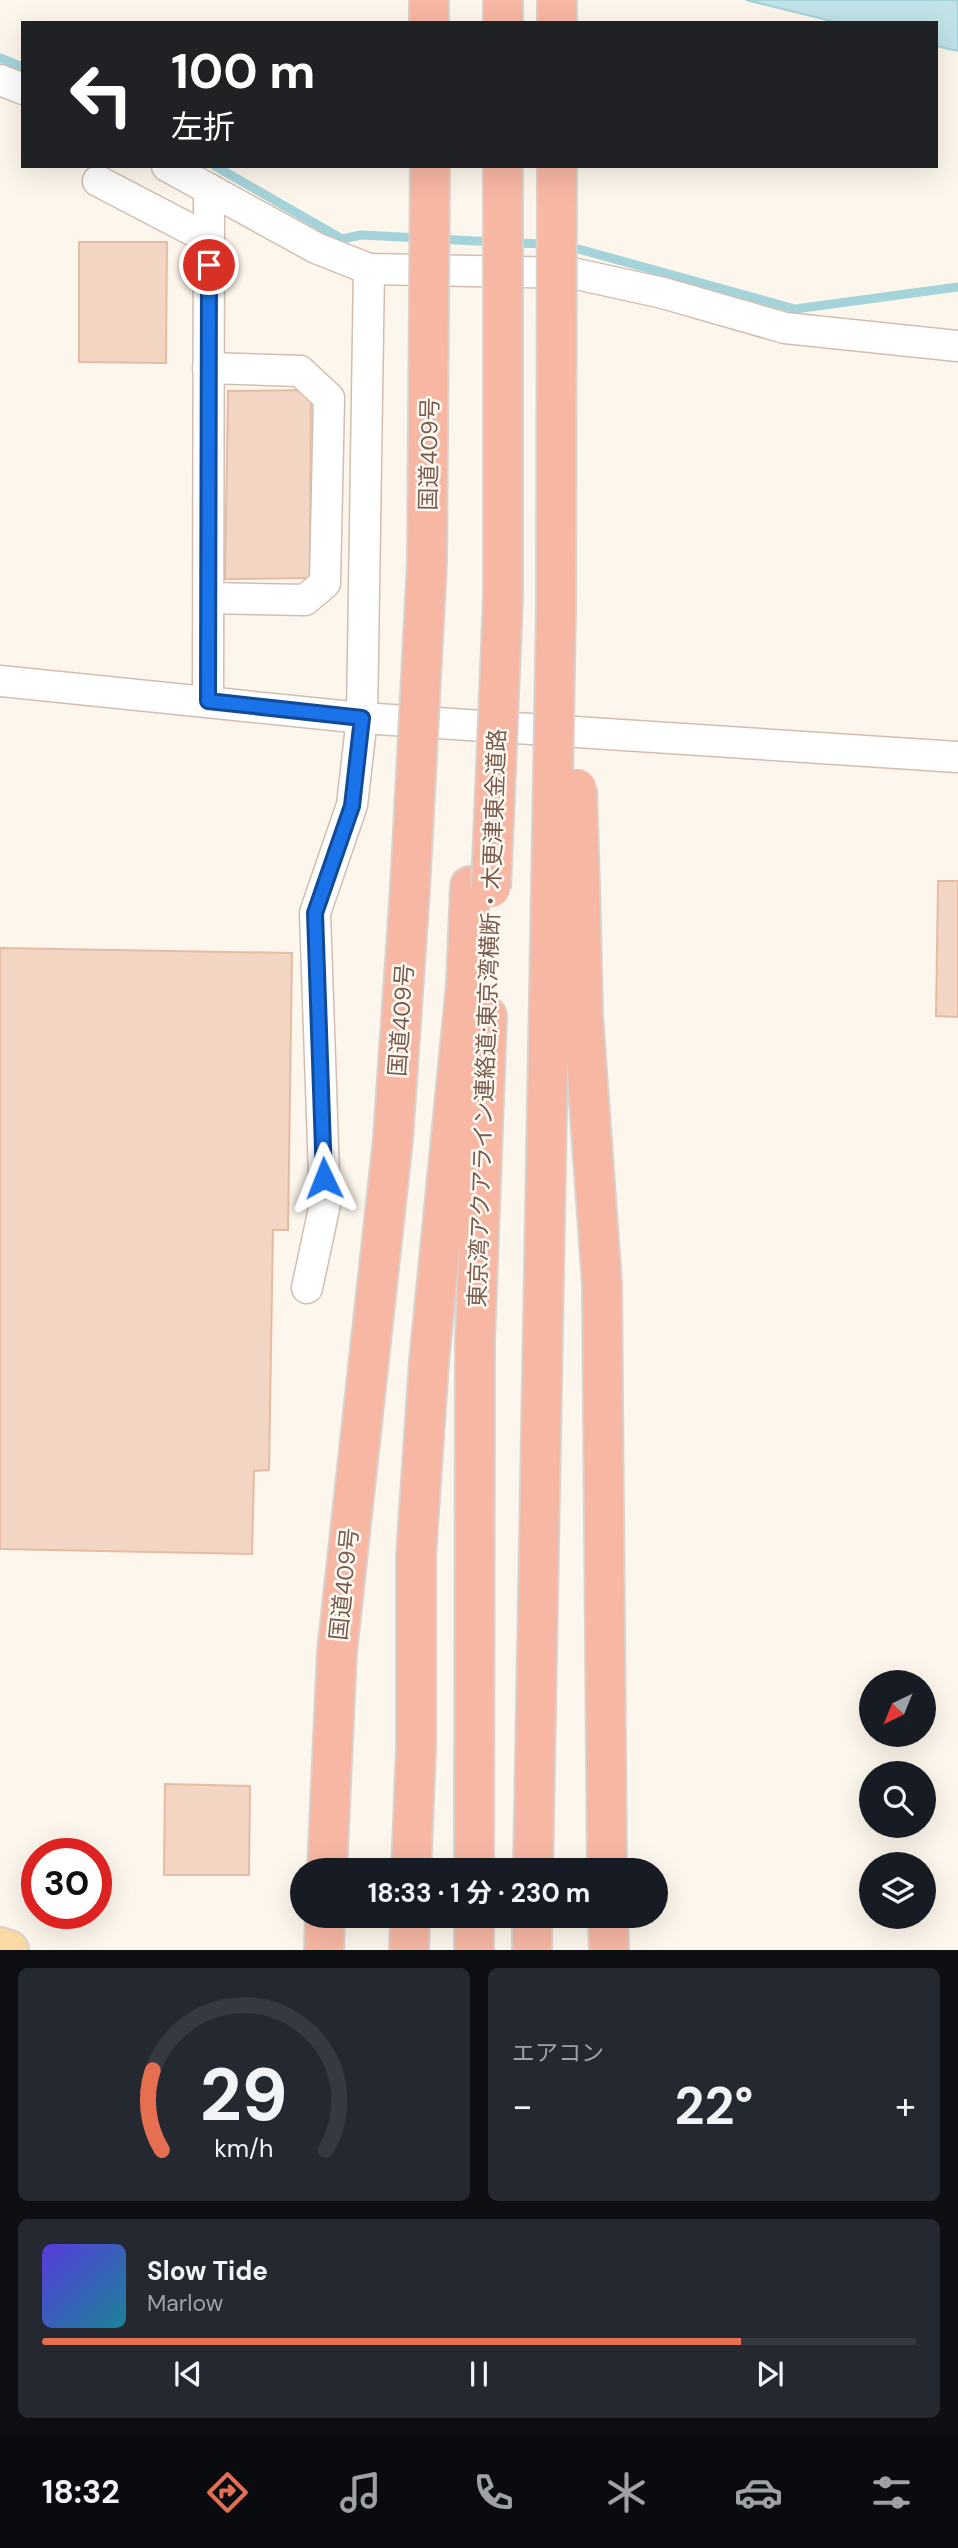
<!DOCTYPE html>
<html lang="ja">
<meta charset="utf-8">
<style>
body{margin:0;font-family:"DM Sans","Noto Sans JP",sans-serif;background:#242831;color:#f1f3f6;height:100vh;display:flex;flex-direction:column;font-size:26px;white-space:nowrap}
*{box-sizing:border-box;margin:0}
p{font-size:23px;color:#9ea1a6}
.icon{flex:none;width:38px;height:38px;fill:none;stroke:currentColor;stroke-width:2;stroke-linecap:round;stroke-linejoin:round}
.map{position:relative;height:1950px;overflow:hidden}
.details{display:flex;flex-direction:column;gap:18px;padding:18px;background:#0d0f14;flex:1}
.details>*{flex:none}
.banner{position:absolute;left:21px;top:21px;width:917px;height:147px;border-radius:0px;box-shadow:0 7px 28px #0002;background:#202124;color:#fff;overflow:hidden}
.needle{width:46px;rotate:223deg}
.fabs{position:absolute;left:859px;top:1670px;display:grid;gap:14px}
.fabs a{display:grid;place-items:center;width:77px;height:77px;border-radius:50%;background:#171b24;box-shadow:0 7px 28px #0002;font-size:35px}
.speed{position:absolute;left:21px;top:1838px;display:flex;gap:14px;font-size:35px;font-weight:700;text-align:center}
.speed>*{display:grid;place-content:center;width:91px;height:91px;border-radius:50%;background:#171b24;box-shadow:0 7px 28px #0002;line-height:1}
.speed .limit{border:10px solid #d22;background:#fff;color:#111}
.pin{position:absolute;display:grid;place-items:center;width:60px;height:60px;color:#fff;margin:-30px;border:4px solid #fff;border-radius:50%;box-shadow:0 2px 7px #0007}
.me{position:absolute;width:77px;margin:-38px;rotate:358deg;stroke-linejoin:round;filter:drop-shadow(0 0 5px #0008)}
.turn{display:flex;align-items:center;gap:24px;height:147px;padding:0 35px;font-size:32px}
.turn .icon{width:91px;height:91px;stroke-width:2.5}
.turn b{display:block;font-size:49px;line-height:60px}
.big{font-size:52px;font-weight:700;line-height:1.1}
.details .card{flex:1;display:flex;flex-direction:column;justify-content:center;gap:10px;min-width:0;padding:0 24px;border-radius:10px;background:#242831}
.details .dial{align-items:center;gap:0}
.dial svg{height:182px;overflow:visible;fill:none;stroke:#363941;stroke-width:7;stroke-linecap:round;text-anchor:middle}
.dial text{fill:#f1f3f6;stroke:none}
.song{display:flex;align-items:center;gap:21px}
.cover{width:84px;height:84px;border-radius:10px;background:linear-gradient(135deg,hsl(250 70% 55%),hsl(190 70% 35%))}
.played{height:7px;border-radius:4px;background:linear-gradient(90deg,#e76f51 80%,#363941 80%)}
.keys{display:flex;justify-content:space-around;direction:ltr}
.heat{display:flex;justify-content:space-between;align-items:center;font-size:38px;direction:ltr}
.details .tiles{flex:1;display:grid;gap:18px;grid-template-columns:1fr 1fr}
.card:last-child{grid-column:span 2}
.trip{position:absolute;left:290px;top:1858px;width:378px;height:70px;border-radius:35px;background:#171b24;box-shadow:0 7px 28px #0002;font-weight:700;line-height:70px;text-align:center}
.tabs{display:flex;height:112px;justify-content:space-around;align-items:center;background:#090b0e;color:#9ea1a6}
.tabs .icon{width:49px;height:49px}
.tabs .active{color:#e76f51}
.tabs b{font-size:32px;color:#f1f3f6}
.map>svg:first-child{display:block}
.water{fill:#bfe3e8;stroke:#a5d3da;stroke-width:2}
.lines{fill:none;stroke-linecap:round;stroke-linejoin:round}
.stream{stroke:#a5d3da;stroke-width:9}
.building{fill:#f3d5c3;stroke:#e6bba3;stroke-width:2}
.minor-casing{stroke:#d1beb0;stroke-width:33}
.major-casing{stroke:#dad1cd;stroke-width:42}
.highway-casing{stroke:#dad1cd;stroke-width:42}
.minor{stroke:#fff;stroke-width:30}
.major{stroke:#fbd9a5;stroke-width:38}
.highway{stroke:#f7b7a3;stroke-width:38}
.highway-bridge-casing{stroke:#dad1cd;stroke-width:42;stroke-linecap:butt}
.highway-bridge{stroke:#f7b7a3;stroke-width:38}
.route-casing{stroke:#114b97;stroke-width:18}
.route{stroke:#1a73e8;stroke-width:12}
.labels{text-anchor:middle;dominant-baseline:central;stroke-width:5;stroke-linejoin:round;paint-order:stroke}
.street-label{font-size:23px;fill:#7a5c4d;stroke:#fffaf3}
</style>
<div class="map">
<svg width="958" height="1950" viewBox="0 0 958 1950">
<rect width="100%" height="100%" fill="#fdf6ec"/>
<path class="water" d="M746,0H958V51L936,46V23H840Z"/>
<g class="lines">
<g class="stream">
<path d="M0,58L23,67"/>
<path d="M215,166L342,239L361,235L421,238"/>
<path d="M438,239L494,242"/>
<path d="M512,243L547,244"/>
<path d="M564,245L795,309L958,287"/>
</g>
</g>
<g class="building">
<path d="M79,242H167L166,363L79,362Z"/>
<path d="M311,390L310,578L225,579L228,391Z"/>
<path d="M938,881H958V1017L936,1016Z"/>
<path d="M0,948L292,953L288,1230H273L269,1470L254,1471L252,1554L0,1549Z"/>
<path d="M165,1784L250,1786L249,1875H164Z"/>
</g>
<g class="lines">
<g class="minor-casing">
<g id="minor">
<path d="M0,80L23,89"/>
<path d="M167,166L316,248L369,269L572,273L663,293L785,328L958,346"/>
<path d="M98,181L209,239"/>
<path d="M208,368L300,371L329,398L325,583L305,600L209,598"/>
<path d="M0,681L362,718L958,757"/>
<path d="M208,701L209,189"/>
<path d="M307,1288L325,1204L315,913L352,805L362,718L369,269"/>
</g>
</g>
<g class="major-casing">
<path id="major" d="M0,1947L9,1950"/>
</g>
<g class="highway-casing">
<g id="highway">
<path d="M429,0V23"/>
<path d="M503,23V0"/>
<path d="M557,23V0"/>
<path d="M580,887L583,1016L602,1284L607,1871"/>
<path d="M327,1871L337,1652L393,1139L410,889"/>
<path d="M411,1871L416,1749V1556L429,1362L466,985L470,886"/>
<path d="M474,1871L475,1341L487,1016"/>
<path d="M533,1871L551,888"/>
<path d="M474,1916V1950"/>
<path d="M608,1916L609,1950"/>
<path d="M324,1950L325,1916"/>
<path d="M409,1950L410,1916"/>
<path d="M532,1950V1916"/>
</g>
</g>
<use href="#minor" class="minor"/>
<use href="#major" class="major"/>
<use href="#highway" class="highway"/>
<g class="highway-bridge-casing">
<g id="highway-bridge">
<path d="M577,788L580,887"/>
<path d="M491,888L503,598V166"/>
<path d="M551,888L556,609L557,166"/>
<path d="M410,889L427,562L430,166"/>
</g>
</g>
<use href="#highway-bridge" class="highway-bridge"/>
</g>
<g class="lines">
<g class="route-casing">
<path id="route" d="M209,265L208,701L362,718L352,806L315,913L324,1178"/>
</g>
<use href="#route" class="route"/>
</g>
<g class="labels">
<g class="street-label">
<text transform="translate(429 454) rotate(-89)">国道409号</text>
<text transform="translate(487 1018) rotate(-88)">東京湾アクアライン連絡道;東京湾横断・木更津東金道路</text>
<text transform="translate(401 1020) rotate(-86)">国道409号</text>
<text transform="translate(344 1584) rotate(-84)">国道409号</text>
</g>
</g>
</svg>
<div class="fabs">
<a><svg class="needle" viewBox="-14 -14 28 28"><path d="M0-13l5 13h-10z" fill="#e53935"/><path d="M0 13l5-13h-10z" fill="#9ea1a6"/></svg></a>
<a><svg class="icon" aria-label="search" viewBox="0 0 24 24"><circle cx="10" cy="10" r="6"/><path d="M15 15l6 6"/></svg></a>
<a><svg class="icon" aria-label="layers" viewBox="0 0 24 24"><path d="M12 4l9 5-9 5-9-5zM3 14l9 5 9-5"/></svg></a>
</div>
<div class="speed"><div class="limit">30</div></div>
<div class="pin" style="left:209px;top:265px;background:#d93025"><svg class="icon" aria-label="arrive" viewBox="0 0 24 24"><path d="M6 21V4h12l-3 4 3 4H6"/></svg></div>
<svg class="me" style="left:324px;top:1178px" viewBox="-20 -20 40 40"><path d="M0-17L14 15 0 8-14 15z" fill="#1a73e8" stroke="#fff" stroke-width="4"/></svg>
<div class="trip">18:33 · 1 分 · 230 m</div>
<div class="banner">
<div class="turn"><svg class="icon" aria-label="left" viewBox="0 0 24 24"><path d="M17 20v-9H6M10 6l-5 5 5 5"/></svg><div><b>100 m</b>左折</div></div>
</div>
</div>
<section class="details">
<div class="tiles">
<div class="card dial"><svg viewBox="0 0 100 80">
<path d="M14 69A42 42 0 1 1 86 69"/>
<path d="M14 69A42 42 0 0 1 10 34" stroke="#e76f51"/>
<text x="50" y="56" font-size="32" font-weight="700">29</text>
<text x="50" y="72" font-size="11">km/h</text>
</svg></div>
<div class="card"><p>エアコン</p>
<div class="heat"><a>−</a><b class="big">22°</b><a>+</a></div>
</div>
<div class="card">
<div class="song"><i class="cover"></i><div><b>Slow Tide</b><p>Marlow</p></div></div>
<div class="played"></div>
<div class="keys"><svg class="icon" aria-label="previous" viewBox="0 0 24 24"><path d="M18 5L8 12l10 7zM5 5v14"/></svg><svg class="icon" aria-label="pause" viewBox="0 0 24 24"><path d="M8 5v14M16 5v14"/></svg><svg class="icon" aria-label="next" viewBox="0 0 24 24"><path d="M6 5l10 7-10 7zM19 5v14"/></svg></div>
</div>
</div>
</section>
<nav class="tabs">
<b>18:32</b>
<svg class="icon active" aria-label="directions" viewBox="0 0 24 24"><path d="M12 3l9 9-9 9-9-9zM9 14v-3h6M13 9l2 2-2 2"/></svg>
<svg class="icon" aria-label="music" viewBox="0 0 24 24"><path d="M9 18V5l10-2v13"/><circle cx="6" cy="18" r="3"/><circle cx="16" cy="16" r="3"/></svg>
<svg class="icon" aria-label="phone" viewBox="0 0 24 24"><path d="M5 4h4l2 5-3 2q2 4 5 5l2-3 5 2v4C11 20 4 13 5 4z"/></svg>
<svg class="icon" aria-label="climate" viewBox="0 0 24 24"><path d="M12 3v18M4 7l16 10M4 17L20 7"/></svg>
<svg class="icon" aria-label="car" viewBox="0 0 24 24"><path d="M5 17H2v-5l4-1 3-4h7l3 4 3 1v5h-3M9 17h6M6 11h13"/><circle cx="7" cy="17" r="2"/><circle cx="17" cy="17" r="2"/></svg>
<svg class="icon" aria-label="filters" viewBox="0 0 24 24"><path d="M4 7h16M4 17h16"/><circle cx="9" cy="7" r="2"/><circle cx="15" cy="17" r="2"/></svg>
</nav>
